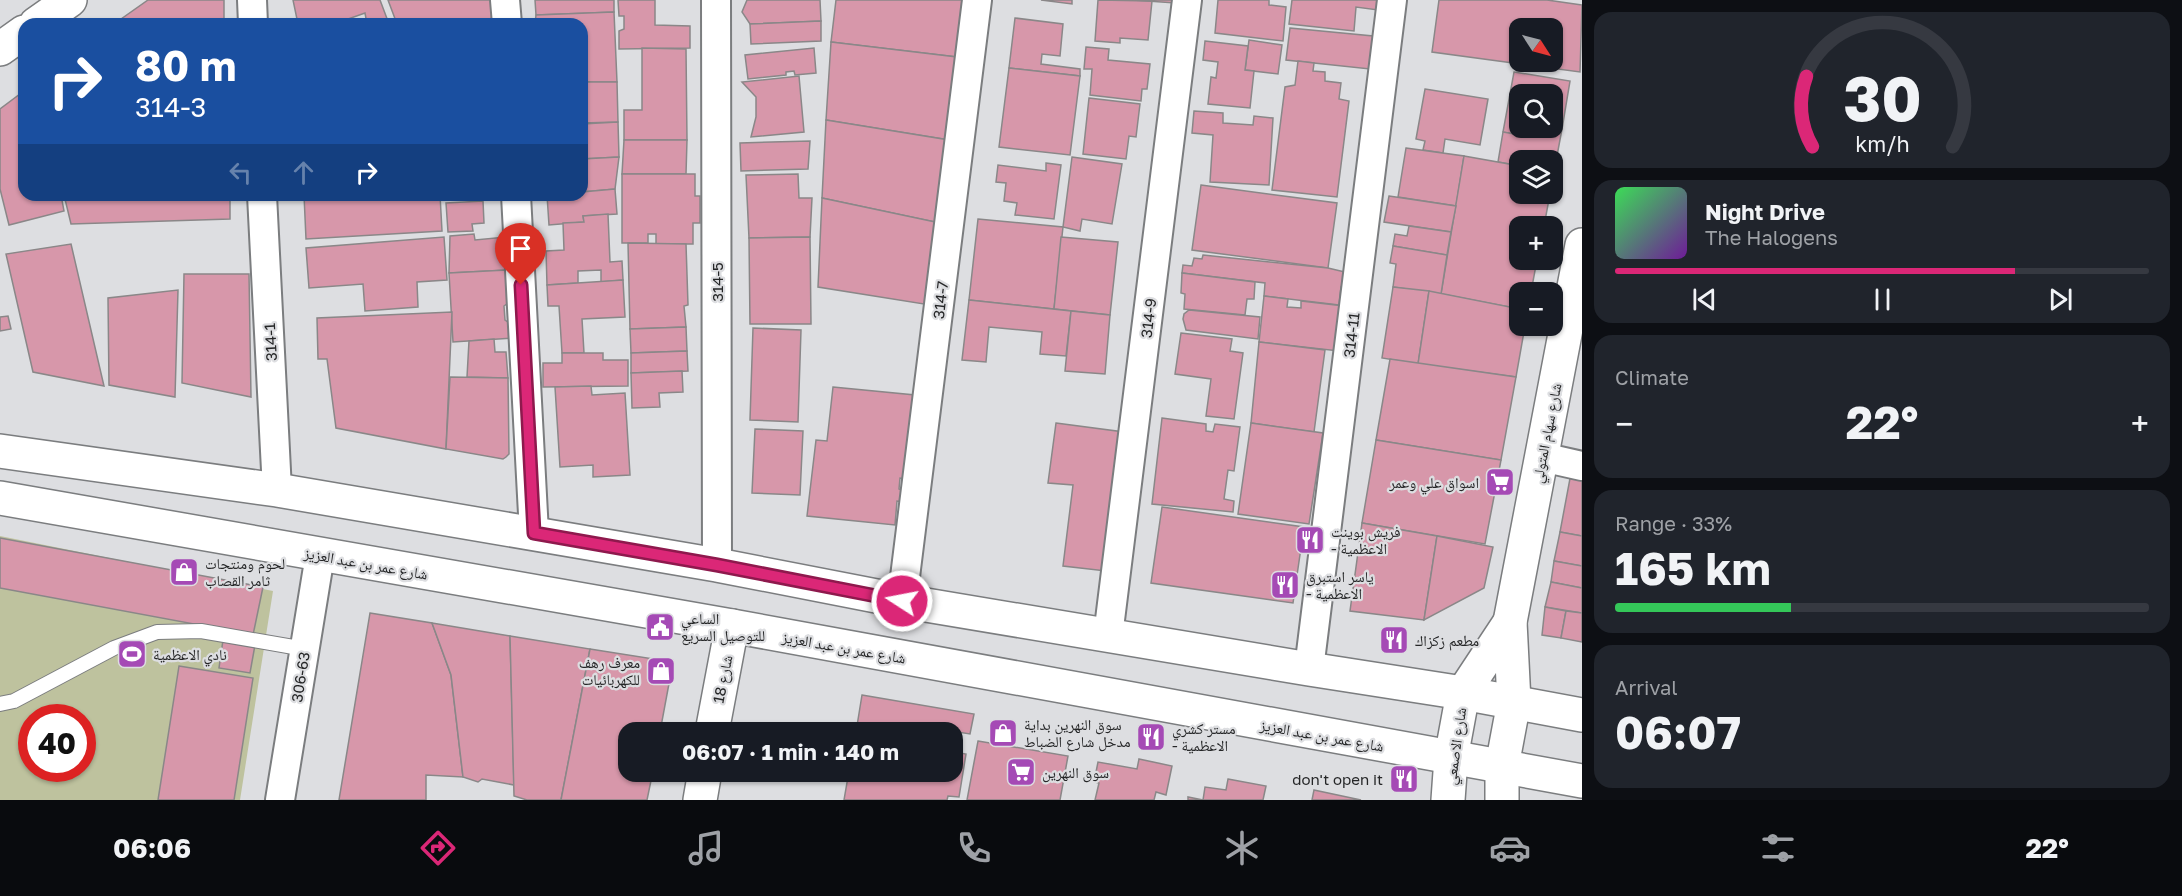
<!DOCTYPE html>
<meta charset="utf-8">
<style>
body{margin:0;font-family:"Golos Text","Noto Naskh Arabic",sans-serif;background:#20242c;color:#f1f3f6;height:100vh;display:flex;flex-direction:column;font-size:22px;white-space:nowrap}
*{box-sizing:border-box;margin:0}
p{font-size:20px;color:#9ea1a6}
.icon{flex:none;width:33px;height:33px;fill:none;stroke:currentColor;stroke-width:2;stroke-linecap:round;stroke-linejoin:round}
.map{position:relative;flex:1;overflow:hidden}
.sheet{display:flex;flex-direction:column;gap:12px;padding:12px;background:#0d0f14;width:600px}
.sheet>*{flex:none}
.top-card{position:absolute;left:18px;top:18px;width:570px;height:183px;border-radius:18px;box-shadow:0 2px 4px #0004;background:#1a4fa0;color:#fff;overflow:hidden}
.needle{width:39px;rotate:126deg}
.buttons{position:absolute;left:1509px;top:18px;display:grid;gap:12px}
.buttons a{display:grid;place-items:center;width:54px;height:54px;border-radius:12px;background:#171b24;box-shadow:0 2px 4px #0004;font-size:30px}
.speed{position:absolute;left:18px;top:704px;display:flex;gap:12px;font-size:30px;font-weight:700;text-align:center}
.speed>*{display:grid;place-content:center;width:78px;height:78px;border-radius:50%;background:#171b24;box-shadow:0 2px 4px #0004;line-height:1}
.speed .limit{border:9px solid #d22;background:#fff;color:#111}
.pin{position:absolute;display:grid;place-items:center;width:51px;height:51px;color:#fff;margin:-62px -26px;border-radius:50% 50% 50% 0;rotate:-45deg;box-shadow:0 0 6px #0007}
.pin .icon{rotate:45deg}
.me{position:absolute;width:66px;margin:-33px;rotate:281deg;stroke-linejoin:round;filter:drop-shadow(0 0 4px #0008)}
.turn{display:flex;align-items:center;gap:21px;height:126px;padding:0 18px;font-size:27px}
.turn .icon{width:78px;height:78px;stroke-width:2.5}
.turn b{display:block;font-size:42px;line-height:51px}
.lanes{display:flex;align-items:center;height:57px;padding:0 18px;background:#0003;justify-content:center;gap:30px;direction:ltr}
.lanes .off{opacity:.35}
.big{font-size:45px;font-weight:700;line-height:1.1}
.sheet .card{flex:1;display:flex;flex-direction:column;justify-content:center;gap:9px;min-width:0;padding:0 21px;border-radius:18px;background:#20242c}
.sheet .dial{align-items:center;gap:0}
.dial svg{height:156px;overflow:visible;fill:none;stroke:#363941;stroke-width:7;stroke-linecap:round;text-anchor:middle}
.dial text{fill:#f1f3f6;stroke:none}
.song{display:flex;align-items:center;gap:18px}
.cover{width:72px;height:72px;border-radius:9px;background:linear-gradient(135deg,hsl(130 70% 55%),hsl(280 70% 35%))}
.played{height:6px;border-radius:3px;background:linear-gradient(90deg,#db2777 75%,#363941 75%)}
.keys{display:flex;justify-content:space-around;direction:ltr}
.heat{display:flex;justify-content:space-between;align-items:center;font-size:33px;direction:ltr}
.charge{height:9px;border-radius:4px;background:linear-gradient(90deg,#34c759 33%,#363941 0)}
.trip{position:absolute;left:618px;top:722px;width:345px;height:60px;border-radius:18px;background:#171b24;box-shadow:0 2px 4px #0004;font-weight:700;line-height:60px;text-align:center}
.dock{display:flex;height:96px;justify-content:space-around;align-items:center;background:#090b0e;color:#9ea1a6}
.dock .icon{width:42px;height:42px}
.dock .current{color:#db2777}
.dock b{font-size:27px;color:#f1f3f6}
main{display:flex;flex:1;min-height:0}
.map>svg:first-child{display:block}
.green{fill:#bec29e;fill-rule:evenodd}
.building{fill:#d797aa;stroke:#8a8788;stroke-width:1.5;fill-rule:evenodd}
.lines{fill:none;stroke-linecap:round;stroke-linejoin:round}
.lane-casing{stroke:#7b7d7f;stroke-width:16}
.street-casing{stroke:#7b7d7f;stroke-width:32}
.secondary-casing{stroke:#7b7d7f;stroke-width:36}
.primary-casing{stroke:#7b7d7f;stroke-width:36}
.lane{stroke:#fff;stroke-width:14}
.street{stroke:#fff;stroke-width:28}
.secondary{stroke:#fff;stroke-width:33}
.primary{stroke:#fff;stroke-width:33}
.route-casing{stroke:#8e194d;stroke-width:15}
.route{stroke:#db2777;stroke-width:10}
.labels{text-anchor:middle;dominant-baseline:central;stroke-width:4.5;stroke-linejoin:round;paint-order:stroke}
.street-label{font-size:15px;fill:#252627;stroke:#dddee1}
.poi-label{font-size:15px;fill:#252627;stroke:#dddee1;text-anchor:start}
</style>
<main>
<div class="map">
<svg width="1582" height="800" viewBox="0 0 1582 800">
<rect width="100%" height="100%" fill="#dddee1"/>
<path class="green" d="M0,536L273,591L240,800H0ZM32,717H82V768H32Z"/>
<g class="building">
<path d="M148,0H224V24H114Z"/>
<path d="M293,0H380L389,24H367L365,13L334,24H298Z"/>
<path d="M388,0H495L496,24H397Z"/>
<path d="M535,0H614V12L536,15Z"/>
<path d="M618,0H655V25L690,26V48L619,49V31L624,29V16H619Z"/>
<path d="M747,0H820L821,21L750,24L742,12Z"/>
<path d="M836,0H964L957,57L831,42Z"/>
<path d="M1041,0H1072V4Z"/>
<path d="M1098,0L1152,1L1148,40L1120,38V43L1095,41Z"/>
<path d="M1133,0H1175V3Z"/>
<path d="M1218,0H1269V5L1286,7L1283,41L1215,33Z"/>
<path d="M1292,0H1379L1378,10L1356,7L1354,31L1289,24Z"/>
<path d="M1439,0H1547L1582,5L1580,72L1432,52ZM1520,28H1552V62H1520Z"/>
<path d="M614,12L617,82H582V24H535L536,15Z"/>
<path d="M1015,18L1063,24L1060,56L1042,54L1041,64L1080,69V76L1009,68Z"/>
<path d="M821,21V41L751,44L750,24Z"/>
<path d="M1290,28L1373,36L1370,69L1286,60Z"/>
<path d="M1249,40L1282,45L1278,74L1245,70Z"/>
<path d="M1205,41L1248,46L1245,70L1254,71L1250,108L1208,104L1211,77L1216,78L1218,62L1203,60Z"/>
<path d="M831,42L957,57L949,140L826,120Z"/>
<path d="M1086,47L1109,49L1108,60L1150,64L1147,89H1142L1141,101L1090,95L1092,69H1084Z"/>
<path d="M642,48L686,49L687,140H624V110H642Z"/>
<path d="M814,48L816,73L795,75L794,71L786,72V75L748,79L745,55Z"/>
<path d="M1298,61L1314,63L1313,71L1325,72V81L1341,83L1339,99L1349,101L1337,197L1272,190L1285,87L1295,85Z"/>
<path d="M1009,68L1080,76L1070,155L999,147Z"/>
<path d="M1514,72L1570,81L1562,129L1552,127V94H1520V128H1533L1532,137L1503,132Z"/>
<path d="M799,76L804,132L751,137L756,117V97L742,82Z"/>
<path d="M582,82H617L618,122L582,123Z"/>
<path d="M1425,89L1488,99L1480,145L1445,139L1443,153L1423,150L1425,141L1416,139Z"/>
<path d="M24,91V195H61L64,211L9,225L0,189V109Z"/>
<path d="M1089,98L1140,104L1136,137L1129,136L1126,159L1083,154Z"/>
<path d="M1194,111L1223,113V123L1253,125L1254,116L1273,118L1269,185L1210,182L1213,135L1192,133Z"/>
<path d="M826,120L949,140L940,223L822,198Z"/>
<path d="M618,122L619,157L582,159V124Z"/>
<path d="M1552,127L1562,129L1554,172L1552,160H1520V166L1498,162L1503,132L1532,137L1533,128Z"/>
<path d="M624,140H687L686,174H622Z"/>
<path d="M810,141L808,169L741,171L740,143Z"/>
<path d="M1406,148L1464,156L1456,206L1398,197Z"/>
<path d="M1464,156L1520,166V194H1550L1544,226H1520V260H1537L1531,292H1520V309L1441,294Z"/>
<path d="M619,157L615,189L582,192V159Z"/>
<path d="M1072,157L1122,164L1112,224L1082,219L1080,231L1063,227Z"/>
<path d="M1046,163L1061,165L1054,219L1015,215L1017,203L1004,201L1006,183L996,182L998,165L1046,171Z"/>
<path d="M622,174H695V196H700V223H693V244H656V234H648V243H622Z"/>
<path d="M798,174L799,198H812L810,237L749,238L746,175Z"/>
<path d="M1201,185L1337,203L1328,268L1192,250Z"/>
<path d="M615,189L617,214L583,216L584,222L549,225L547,195H582V192Z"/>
<path d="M64,195H230V219L71,224Z"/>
<path d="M304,195H440L442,231L306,239Z"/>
<path d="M457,195H493L457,198Z"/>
<path d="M1389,196L1456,206L1451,232L1384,222Z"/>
<path d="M822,198L940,223L930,305L818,287Z"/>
<path d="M483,201L484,223L472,224L473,231L448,232L446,203Z"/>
<path d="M608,214L610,262L622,261L623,280L601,282V270L578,271V283L547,285L546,251L564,250L563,223L584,222L583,216Z"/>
<path d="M978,219L1063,227L1054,309L969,300Z"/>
<path d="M1409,226L1451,232L1447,255L1393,246L1395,234L1407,236Z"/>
<path d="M474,234L475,240L506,237L509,259L504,260L507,270L449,273L450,236Z"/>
<path d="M444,237L447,280L417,282L418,307L365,311L363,284L309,288L306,248Z"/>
<path d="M810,237L811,324H750L749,238Z"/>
<path d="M1061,237L1118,242L1110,315L1054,309Z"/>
<path d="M628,243L686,244L688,305L684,306L686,327L630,329Z"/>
<path d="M71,244L104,386L33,372L6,254Z"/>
<path d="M1393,246L1447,255L1441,294L1393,287L1396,264L1390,263Z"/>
<path d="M1203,255L1328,268L1349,273L1341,287L1339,305L1264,296L1265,283L1182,273L1183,265L1192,266L1194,258L1202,259Z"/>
<path d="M507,270L508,303L504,306L505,320L511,324L512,338L453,342L449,273Z"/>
<path d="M1182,273L1255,282L1254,299H1247L1245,315L1184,309L1185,294L1181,293Z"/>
<path d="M184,274H249L251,397L182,383Z"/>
<path d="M623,280L625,317L582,319L584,353H562L559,306H548L547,285Z"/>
<path d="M1393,287L1429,291L1418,364L1382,358Z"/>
<path d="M178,290L175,397L109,385L108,298Z"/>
<path d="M1429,291L1520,309V326H1525L1516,377L1418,364Z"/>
<path d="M1264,296L1288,299L1287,307L1301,308V301L1344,306L1339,351L1259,342Z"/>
<path d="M969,300L1071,311L1066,356L1040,354L1042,332L989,327L986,362L962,360Z"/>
<path d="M1189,310L1260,317L1258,339L1186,330L1183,319L1184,314Z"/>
<path d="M1071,311L1110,315L1105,374L1065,371Z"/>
<path d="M452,312L446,449L336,428L327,359H318L317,318Z"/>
<path d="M8,316L11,329L0,331V317Z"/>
<path d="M686,327L687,351L631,353L630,329Z"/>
<path d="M753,328L801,330L798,422L750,420Z"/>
<path d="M1181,333L1232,339L1230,351L1243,353L1234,419L1206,416L1211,379L1175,374Z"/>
<path d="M494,339L495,352H506L508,378L467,377L469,341Z"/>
<path d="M1259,342L1325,350L1314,432L1251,423Z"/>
<path d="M687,351L688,371L631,373V353Z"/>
<path d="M562,353H603V360H628V386L543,387V363H562Z"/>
<path d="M1390,359L1516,377L1501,460L1376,440Z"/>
<path d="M682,371L683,392L659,393L660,407L632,408L631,373Z"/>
<path d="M450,377L508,378L509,454L506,457L503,459L446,449Z"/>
<path d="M591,386L592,395L625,393L630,475L593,477V465L560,467L555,387Z"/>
<path d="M833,387L915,395L906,479L900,478L899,489L905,491L904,502L897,501L895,525L807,516L816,440L827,441Z"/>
<path d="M1162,418L1206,424V431L1213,432L1215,424L1240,427L1234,471L1228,470L1224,499L1234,501L1233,512L1152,504Z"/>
<path d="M1056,423L1124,432L1106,571L1063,566L1073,485L1048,483Z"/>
<path d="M1251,423L1323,433L1309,524L1238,514Z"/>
<path d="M755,429L803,431L800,495L752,493Z"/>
<path d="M1376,440L1501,460L1485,544L1362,523Z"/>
<path d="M1571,473L1582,475V536L1560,532Z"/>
<path d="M1162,507L1304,527L1293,603L1151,583Z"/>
<path d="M1362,523L1437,536L1424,620L1350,611Z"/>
<path d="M1560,532L1582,536V566L1554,561Z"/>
<path d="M1437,536L1493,547L1484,588L1424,620Z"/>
<path d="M0,538L263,587L253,635L0,588Z"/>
<path d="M1554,561L1582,566V588L1551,582Z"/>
<path d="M1551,582L1582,588V613L1545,607Z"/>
<path d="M1545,607L1566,611L1561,638L1542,635Z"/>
<path d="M1566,611L1582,613V642L1561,638Z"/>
<path d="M370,613L432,623L451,675L463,777L426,775V800H339Z"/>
<path d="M432,623L510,636L514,785L482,779L478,782L463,777L451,675Z"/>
<path d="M510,636L590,649L561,800H527L514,796Z"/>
<path d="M223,640L255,645L250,673L219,668Z"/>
<path d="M590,649L673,662L660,732H628V771H653L647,800H561Z"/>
<path d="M179,666L253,678L234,800H158Z"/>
<path d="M862,695L974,714L970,734L958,732L954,752L966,754L959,797L948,796L947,800H844L849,771H952V732H856Z"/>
<path d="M978,741L1068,756L1060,800H967Z"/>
<path d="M1139,759L1172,766L1166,795L1156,792L1154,800H1095L1099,783L1094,782L1098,762L1137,769Z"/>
<path d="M1228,779L1266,786L1263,800H1188V797L1203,800L1205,787L1226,790Z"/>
<path d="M1314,790L1361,800H1312Z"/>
</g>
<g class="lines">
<g class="lane-casing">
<path id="lane" d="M0,704L14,701L114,648L157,632L201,631L305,649"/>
</g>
<g class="street-casing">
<g id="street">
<path d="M252,0L253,24"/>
<path d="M505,0L507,24"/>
<path d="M716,0L717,565"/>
<path d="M262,195L277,490"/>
<path d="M516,195L534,533"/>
<path d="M1542,457L1582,466"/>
<path d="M902,601L977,0"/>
<path d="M1108,636L1187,0"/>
<path d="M1309,669L1392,0"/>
<path d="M280,800L320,555"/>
</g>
</g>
<g class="secondary-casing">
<g id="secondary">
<path d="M0,451L277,490L717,565L902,601L1309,669L1463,693L1582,715"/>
<path d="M0,498L732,626L1582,781"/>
<path d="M712,732L732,626"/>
<path d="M700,800L705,771"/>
<path d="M1448,800L1451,758L1463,693L1510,622"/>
<path d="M1502,800V766L1514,702L1510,622L1582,245"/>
</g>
</g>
<g class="primary-casing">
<g id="primary">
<path d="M36,24L70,0"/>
<path d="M0,49L24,32"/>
</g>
</g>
<use href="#lane" class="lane"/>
<use href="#street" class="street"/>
<use href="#secondary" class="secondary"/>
<use href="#primary" class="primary"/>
</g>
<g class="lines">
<g class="route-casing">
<path id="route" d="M521,285L534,533L717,565L902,601"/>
</g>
<use href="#route" class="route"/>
</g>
<defs>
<g id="supermarket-square" transform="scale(1.5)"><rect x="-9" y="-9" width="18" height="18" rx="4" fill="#a54ab5" stroke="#dddee1"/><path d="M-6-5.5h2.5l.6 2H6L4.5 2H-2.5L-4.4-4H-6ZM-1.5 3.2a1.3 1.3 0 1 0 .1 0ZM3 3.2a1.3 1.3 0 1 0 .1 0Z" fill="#fff"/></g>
<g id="restaurant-square" transform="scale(1.5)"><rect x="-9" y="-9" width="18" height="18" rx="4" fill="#a54ab5" stroke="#dddee1"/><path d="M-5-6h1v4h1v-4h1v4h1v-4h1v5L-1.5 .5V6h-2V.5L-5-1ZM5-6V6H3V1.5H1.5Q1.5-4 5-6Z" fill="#fff"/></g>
<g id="shop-square" transform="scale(1.5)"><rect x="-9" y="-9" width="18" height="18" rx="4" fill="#a54ab5" stroke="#dddee1"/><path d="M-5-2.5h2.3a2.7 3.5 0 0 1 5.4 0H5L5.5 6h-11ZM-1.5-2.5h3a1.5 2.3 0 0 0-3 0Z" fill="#fff"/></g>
<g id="civic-square" transform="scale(1.5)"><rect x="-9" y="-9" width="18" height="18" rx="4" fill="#a54ab5" stroke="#dddee1"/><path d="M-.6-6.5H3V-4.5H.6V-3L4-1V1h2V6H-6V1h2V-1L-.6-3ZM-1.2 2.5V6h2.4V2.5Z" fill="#fff"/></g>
<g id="stadium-square" transform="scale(1.5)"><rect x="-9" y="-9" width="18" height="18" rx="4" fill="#a54ab5" stroke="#dddee1"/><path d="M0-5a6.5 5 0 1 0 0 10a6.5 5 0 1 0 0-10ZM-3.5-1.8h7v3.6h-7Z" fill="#fff"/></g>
</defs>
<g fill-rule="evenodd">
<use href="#supermarket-square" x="1500" y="482"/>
<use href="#restaurant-square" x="1310" y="540"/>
<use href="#shop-square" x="184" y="572"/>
<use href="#restaurant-square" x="1285" y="585"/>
<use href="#civic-square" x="660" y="627"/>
<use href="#restaurant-square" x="1394" y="640"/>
<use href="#stadium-square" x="132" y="654"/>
<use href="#shop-square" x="661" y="671"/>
<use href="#shop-square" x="1003" y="733"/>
<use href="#restaurant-square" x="1151" y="737"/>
<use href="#supermarket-square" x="1021" y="772"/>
<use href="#restaurant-square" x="1404" y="779"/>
</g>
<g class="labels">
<g class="street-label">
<text transform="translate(717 282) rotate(-90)">314-5</text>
<text transform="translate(940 300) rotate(-83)">314-7</text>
<text transform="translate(1148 318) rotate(-83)">314-9</text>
<text transform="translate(1351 335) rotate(-83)">314-11</text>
<text transform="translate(270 342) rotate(-93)">314-1</text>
<text transform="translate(1546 433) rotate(-79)">شارع سهام المتولي</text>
<text transform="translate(366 563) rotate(10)">شارع عمر بن عبد العزيز</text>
<text transform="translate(844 647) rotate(10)">شارع عمر بن عبد العزيز</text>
<text transform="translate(300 677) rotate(-81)">306-63</text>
<text transform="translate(722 679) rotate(-79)">شارع 18</text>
<text transform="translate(1322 735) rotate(10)">شارع عمر بن عبد العزيز</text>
<text transform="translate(1455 746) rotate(-82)">شارع الاصمعي</text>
</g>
<g class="poi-label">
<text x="1479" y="482" text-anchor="end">اسواق علي وعمر</text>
<text x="1331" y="531">فريش بوينت<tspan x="1331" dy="17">- الاعظمية</tspan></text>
<text x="205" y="563">لحوم ومنتجات<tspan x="205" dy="17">ثامر القصاب</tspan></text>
<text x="1306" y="576">ياسر استبرق<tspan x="1306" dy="17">- الاعظمية</tspan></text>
<text x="681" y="618">الساعي<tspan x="681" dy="17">للتوصيل السريع</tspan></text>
<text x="1415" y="640">مطعم زكزاك</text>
<text x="153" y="654">نادي الاعظمية</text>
<text x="640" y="662" text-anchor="end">معرف رهف<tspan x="640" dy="17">للكهربائيات</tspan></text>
<text x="1024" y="724">سوق النهرين بداية<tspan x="1024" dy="17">مدخل شارع الضباط</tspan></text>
<text x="1172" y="728">مستر كشري<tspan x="1172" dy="17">- الاعظمية</tspan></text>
<text x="1042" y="772">سوق النهرين</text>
<text x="1383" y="779" text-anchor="end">don't open it</text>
</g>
</g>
</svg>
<div class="buttons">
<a><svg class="needle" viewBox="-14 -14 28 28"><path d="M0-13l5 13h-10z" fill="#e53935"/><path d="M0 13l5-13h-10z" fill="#9ea1a6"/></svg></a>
<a><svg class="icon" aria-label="search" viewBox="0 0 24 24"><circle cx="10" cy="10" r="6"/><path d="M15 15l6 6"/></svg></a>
<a><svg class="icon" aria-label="layers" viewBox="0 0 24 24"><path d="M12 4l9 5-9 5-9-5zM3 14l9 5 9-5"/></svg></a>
<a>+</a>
<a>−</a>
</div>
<div class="speed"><div class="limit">40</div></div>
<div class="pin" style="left:521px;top:285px;background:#d93025"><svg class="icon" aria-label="arrive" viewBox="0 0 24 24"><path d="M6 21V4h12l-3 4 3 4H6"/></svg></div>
<svg class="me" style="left:902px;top:601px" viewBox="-20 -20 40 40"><circle r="17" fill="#db2777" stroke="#fff" stroke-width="3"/><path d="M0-11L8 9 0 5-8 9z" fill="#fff"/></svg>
<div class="trip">06:07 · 1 min · 140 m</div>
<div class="top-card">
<div class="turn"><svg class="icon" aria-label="right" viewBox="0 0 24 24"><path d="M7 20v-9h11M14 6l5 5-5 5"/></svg><div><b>80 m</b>314-3</div></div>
<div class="lanes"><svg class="icon off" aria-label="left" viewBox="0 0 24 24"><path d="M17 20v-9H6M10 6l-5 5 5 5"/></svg><svg class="icon off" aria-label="ahead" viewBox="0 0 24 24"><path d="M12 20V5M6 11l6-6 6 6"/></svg><svg class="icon" aria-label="right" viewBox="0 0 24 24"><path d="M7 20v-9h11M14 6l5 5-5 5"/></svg></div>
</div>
</div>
<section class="sheet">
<div class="card dial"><svg viewBox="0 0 100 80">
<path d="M14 69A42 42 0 1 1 86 69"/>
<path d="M14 69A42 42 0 0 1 11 33" stroke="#db2777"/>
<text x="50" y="56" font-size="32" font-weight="700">30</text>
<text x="50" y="72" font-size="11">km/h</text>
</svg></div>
<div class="card">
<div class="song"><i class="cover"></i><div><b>Night Drive</b><p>The Halogens</p></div></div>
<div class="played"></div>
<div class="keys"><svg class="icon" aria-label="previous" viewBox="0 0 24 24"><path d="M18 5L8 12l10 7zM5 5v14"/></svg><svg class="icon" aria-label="pause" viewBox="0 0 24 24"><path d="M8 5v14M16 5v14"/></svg><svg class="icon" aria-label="next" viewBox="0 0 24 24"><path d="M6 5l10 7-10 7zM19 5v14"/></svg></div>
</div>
<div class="card"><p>Climate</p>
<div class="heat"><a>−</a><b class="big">22°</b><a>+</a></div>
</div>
<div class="card"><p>Range · 33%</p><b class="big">165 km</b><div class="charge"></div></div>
<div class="card"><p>Arrival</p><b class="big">06:07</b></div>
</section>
</main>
<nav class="dock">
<b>06:06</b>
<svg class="icon current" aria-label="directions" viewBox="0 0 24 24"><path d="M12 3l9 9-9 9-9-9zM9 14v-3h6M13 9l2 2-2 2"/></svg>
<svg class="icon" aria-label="music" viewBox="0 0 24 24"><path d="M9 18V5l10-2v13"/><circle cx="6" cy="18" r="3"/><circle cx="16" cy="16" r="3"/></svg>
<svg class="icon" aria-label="phone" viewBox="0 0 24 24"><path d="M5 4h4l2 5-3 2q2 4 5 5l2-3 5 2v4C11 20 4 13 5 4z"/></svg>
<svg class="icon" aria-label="climate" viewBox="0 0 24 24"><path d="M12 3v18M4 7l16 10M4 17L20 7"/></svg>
<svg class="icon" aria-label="car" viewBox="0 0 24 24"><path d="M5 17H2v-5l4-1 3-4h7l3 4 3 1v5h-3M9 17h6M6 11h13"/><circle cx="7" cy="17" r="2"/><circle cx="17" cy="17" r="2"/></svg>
<svg class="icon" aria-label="filters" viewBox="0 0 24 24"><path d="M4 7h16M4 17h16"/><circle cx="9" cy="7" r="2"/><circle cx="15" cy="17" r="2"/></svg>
<b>22°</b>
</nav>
